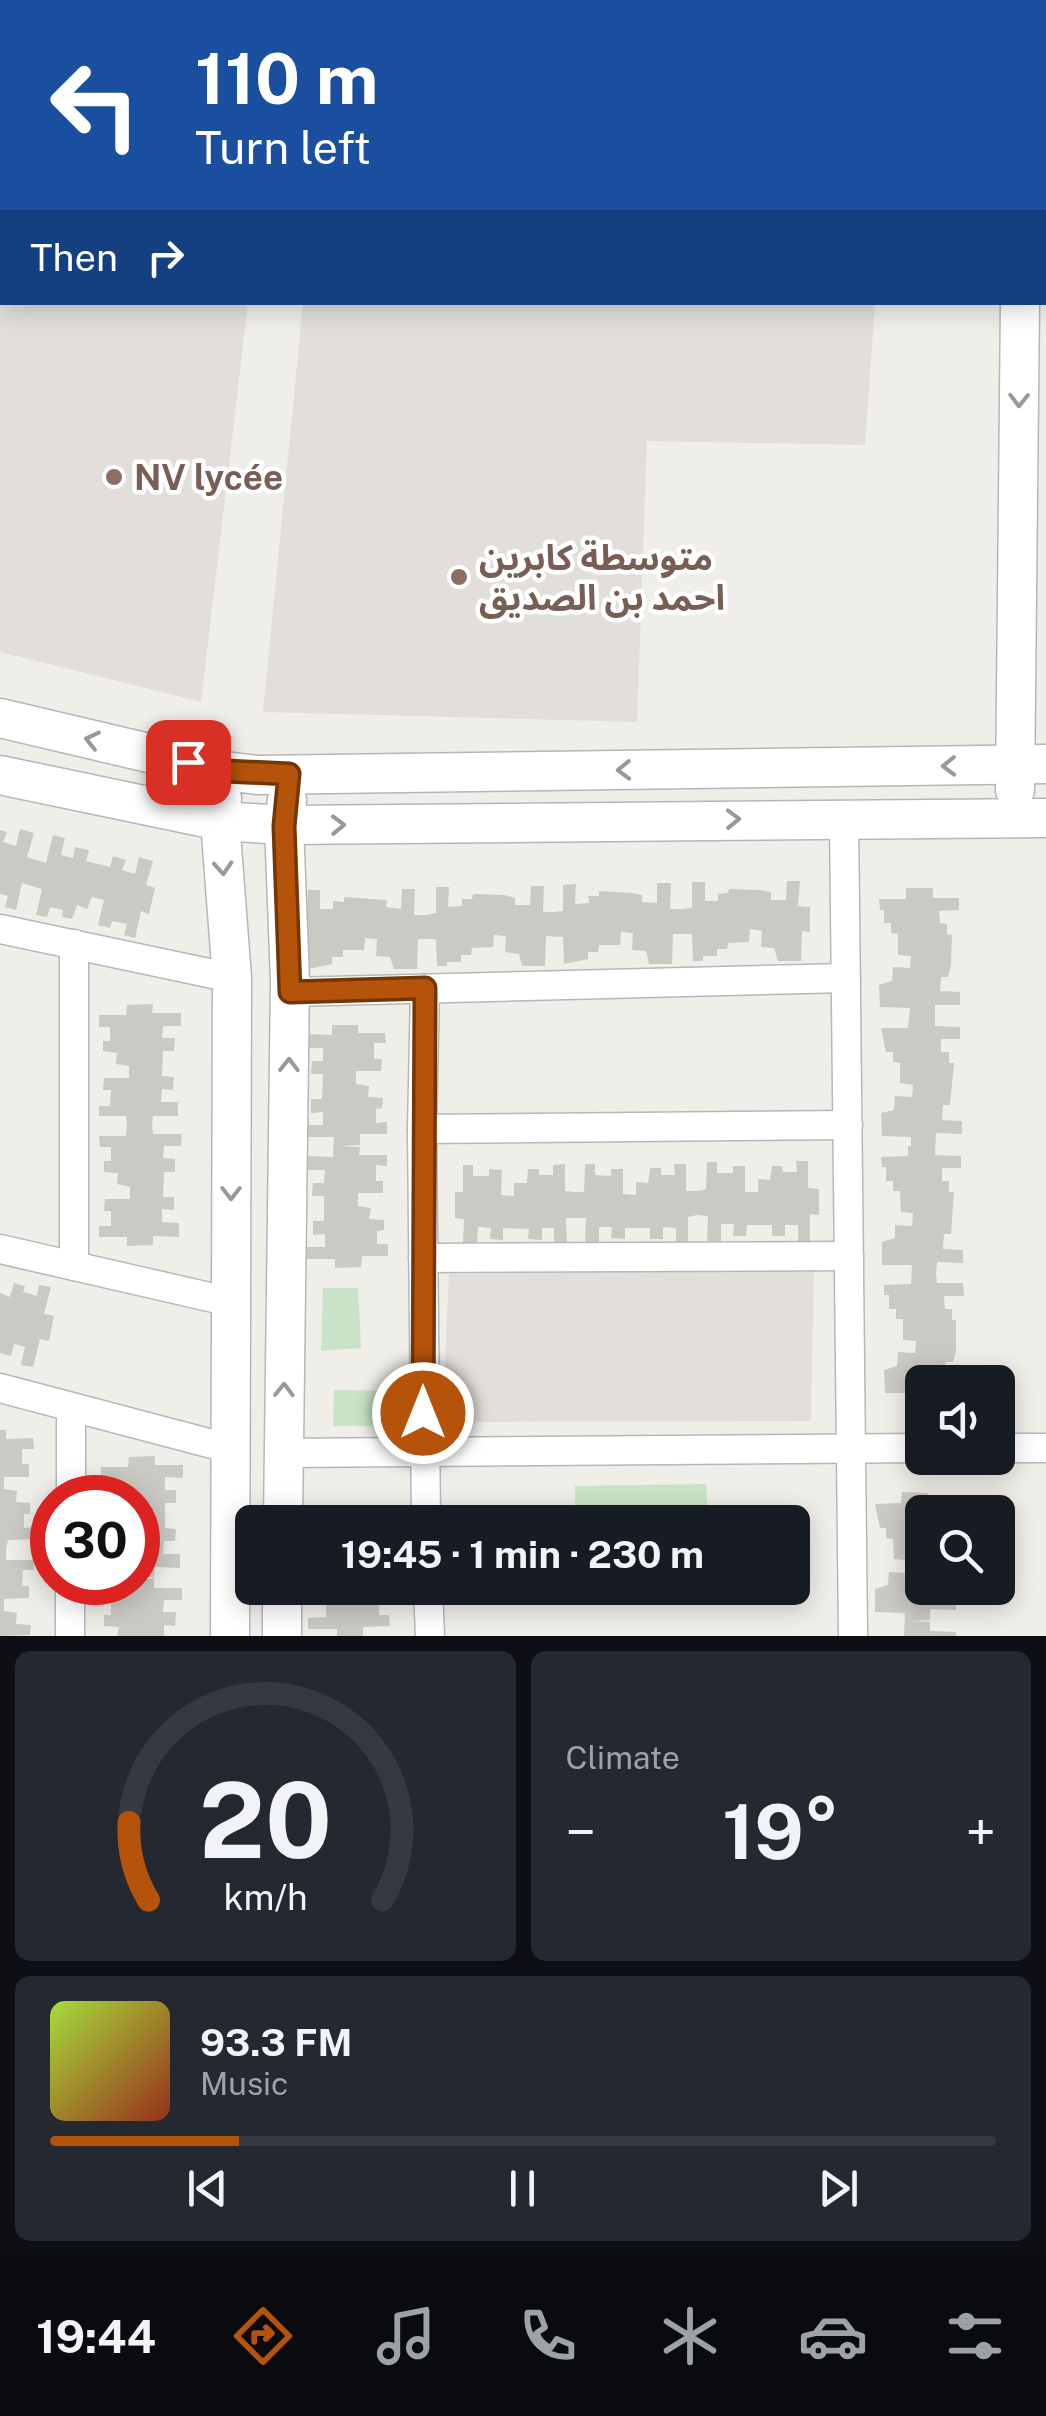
<!DOCTYPE html>
<meta charset="utf-8">
<style>
body{margin:0;font-family:"Public Sans","Noto Sans Arabic",sans-serif;background:#242831;color:#f1f3f6;height:100vh;display:flex;flex-direction:column;font-size:38px;white-space:nowrap}
*{box-sizing:border-box;margin:0}
p{font-size:32px;color:#9ea1a6}
.icon{flex:none;width:55px;height:55px;fill:none;stroke:currentColor;stroke-width:2;stroke-linecap:round;stroke-linejoin:round}
.map{position:relative;height:1636px;overflow:hidden}
.side{display:flex;flex-direction:column;gap:15px;padding:15px;background:#0d0f14;flex:1}
.side>*{flex:none}
.banner{position:absolute;left:0px;top:0px;width:1048px;height:305px;box-shadow:0 5px 25px #0003;background:#1a4fa0;color:#fff;overflow:hidden}
.buttons{position:absolute;left:905px;top:1365px;display:grid;gap:20px}
.buttons a{display:grid;place-items:center;width:110px;height:110px;border-radius:15px;background:#171b24;box-shadow:0 5px 25px #0003;font-size:50px}
.speed{position:absolute;left:30px;top:1475px;display:flex;gap:20px;font-size:50px;font-weight:700;text-align:center}
.speed>*{display:grid;place-content:center;width:130px;height:130px;border-radius:50%;background:#171b24;box-shadow:0 5px 25px #0003;line-height:1}
.speed .limit{border:15px solid #d22;background:#fff;color:#111}
.pin{position:absolute;display:grid;place-items:center;width:85px;height:85px;color:#fff;margin:-42px;border-radius:20px;box-shadow:0 5px 15px #0006}
.me{position:absolute;width:110px;margin:-55px;rotate:0deg;stroke-linejoin:round;filter:drop-shadow(0 0 8px #0008)}
.turn{display:flex;align-items:center;gap:35px;height:210px;padding:0 30px;font-size:45px}
.turn .icon{width:130px;height:130px;stroke-width:2.5}
.turn b{display:block;font-size:70px;line-height:85px}
.then{display:flex;align-items:center;height:95px;padding:0 30px;background:#0003;gap:20px;font-size:38px}
.big{font-size:75px;font-weight:700;line-height:1.1}
.side .widget{flex:1;display:flex;flex-direction:column;justify-content:center;gap:15px;min-width:0;padding:0 35px;border-radius:15px;background:#242831}
.side .dial{align-items:center;gap:0}
.dial svg{height:260px;overflow:visible;fill:none;stroke:#363941;stroke-width:7;stroke-linecap:round;text-anchor:middle}
.dial text{fill:#f1f3f6;stroke:none}
.song{display:flex;align-items:center;gap:30px}
.cover{width:120px;height:120px;border-radius:15px;background:linear-gradient(135deg,hsl(80 70% 55%),hsl(10 70% 35%))}
.played{height:10px;border-radius:5px;background:linear-gradient(90deg,#b45309 20%,#363941 20%)}
.keys{display:flex;justify-content:space-around;direction:ltr}
.heat{display:flex;justify-content:space-between;align-items:center;font-size:55px;direction:ltr}
.side .tiles{flex:1;display:grid;gap:15px;grid-template-columns:1fr 1fr}
.widget:last-child{grid-column:span 2}
.trip{position:absolute;left:235px;top:1505px;width:575px;height:100px;border-radius:15px;background:#171b24;box-shadow:0 5px 25px #0003;font-weight:700;line-height:100px;text-align:center}
.tab-bar{display:flex;height:160px;justify-content:space-around;align-items:center;background:#090b0e;color:#9ea1a6}
.tab-bar .icon{width:70px;height:70px}
.tab-bar .on{color:#b45309}
.tab-bar b{font-size:45px;color:#f1f3f6}
.map>svg:first-child{display:block}
.education{fill:#e2dfda}
.green{fill:#c9e3c8}
.building{fill:#cbc9c4}
.lines{fill:none;stroke-linecap:round;stroke-linejoin:round}
.lane-casing{stroke:#b5b8bb;stroke-width:18}
.street-casing{stroke:#b5b8bb;stroke-width:31}
.secondary-casing{stroke:#b4b7ba;stroke-width:41}
.lane{stroke:#fff;stroke-width:14}
.street{stroke:#fff;stroke-width:28}
.secondary{stroke:#fff;stroke-width:38}
.oneway{stroke:#979a9c}
.route-casing{stroke:#753606;stroke-width:25}
.route{stroke:#b45309;stroke-width:18}
.education-dot{fill:#8d6e63;stroke:#fff;stroke-width:4}
.labels{text-anchor:middle;dominant-baseline:central;stroke-width:9;stroke-linejoin:round;paint-order:stroke}
.education-label{font-size:35px;font-weight:bold;fill:#785e54;stroke:#fff;text-anchor:start}
</style>
<div class="map">
<svg width="1046" height="1636" viewBox="0 0 1046 1636">
<rect width="100%" height="100%" fill="#efeee8"/>
<g class="education">
<path d="M0,35L2,302L248,303L201,702L0,652Z"/>
<path d="M303,303H875L865,445L647,441L637,722L263,712Z"/>
<path d="M814,1268L811,1421L442,1422L449,1274Z"/>
</g>
<g class="green">
<path d="M323,1288H358L361,1348L321,1351Z"/>
<path d="M334,1390L391,1391L392,1426H333Z"/>
<path d="M706,1484L708,1522H575V1486Z"/>
</g>
<g class="building">
<path d="M20,829L34,833L27,857L46,863L53,835L65,838L61,855L73,858L75,847L89,850L86,861L110,867L113,856L126,860L122,870L135,874L139,857L153,861L146,885L155,888L149,914L141,911L135,938L124,935L127,924L112,921L110,928L98,925L104,900L92,897L87,909L77,905L72,919L62,917L63,910L50,907L47,917L36,915L42,889L22,883L16,910L5,907L8,896L0,894V830L7,832L3,842L16,846Z"/>
<path d="M787,881H800L798,906L810,907V932L802,931L801,961H778L774,948L761,947L762,931L750,929L749,942L728,943L727,949H717V956H703V961H693L692,934H673L672,964H649L646,951L632,950L633,933L621,932L620,945H599L598,952H588V959L564,964L563,937L546,936L545,966H522L519,954L505,952L506,936L494,935L493,947L472,948L471,955H461V962H447V966H437L436,939H418L417,969H394L390,957L376,956L377,939L365,938L364,950H343V957H332V964L308,969V942H297L298,916H307L308,890H320V909H333V901L344,902V897L387,900L386,907L401,909L402,889H415L414,915H426L436,913V887H449L448,907L462,906V899H472L473,894L504,895L515,898V905H530L531,886H544L543,912H553L563,911V885L576,884L575,904L589,903L588,896H599V891L631,893L642,895V902L657,903V883H671L670,909H682L692,908V882H705V901H718V894L728,893L729,889L760,890L771,892V900H786Z"/>
<path d="M906,888H933V898H959V910L939,911L940,923L947,924V934L952,935L951,965L948,977H941L940,991L960,992V1005H935V1026L960,1027V1039H941V1052H949V1063H954L950,1105H943L942,1120L962,1121V1134L936,1133L935,1155L961,1156V1168H942V1181H949V1192H954L951,1234H944L943,1249L963,1250V1263L937,1262L936,1274L937,1283H963L964,1296H944L945,1309H952V1320H956V1351L953,1362H946L945,1377H965V1382H922V1401H914V1393H885L884,1370L897,1366L898,1352L915,1353L916,1341L903,1340V1319H896V1309H889V1295H884V1285L911,1284L912,1265H882V1242L895,1238V1225L912,1226L913,1213L901,1212L900,1191H893V1181H886V1167H882L881,1157L908,1156V1146H911V1137L882,1136L881,1113L894,1110L895,1096L912,1097L913,1085L900,1083V1063L893,1062V1052H886L881,1028H908L910,1008L880,1007L879,985L892,981L893,967L910,968L911,956L898,955V934L891,933V923H884V910H880L879,899H906Z"/>
<path d="M153,1004L152,1013H181V1026H163L162,1038H175L174,1051H163L162,1076L174,1077L173,1090L162,1089L161,1102H178V1116H153L152,1124L153,1134H182L181,1146H164L163,1158L175,1159V1172H164L163,1197H174V1210L162,1209V1222L179,1223V1237L153,1236V1245L127,1246V1237H99V1226H111V1211H104L105,1199H130V1187L117,1184L118,1173L104,1172V1161H111V1147H100L99,1136H126L127,1125L126,1116H99V1106H110L111,1090H103L104,1078H129V1066L116,1064L117,1053L103,1051V1041H110V1027H99V1015H126L127,1005Z"/>
<path d="M332,1025H358V1033H385L386,1043H374V1059H382L381,1071H356V1084L369,1086L368,1097L383,1098L382,1108L376,1109V1123L387,1122V1134H360V1145L339,1146L360,1147L359,1155H387V1166L376,1165V1181H383V1193H358V1206L371,1208L369,1219L384,1220V1230L377,1231V1244H388V1256H362L361,1267L335,1268V1259H307L306,1247H325V1234L313,1235V1221H324V1196H312L313,1183H324L325,1170H308V1156L333,1157L334,1137H305V1125H323V1112L311,1113V1099H322L323,1074H311L312,1061H323V1048H306V1034L332,1035Z"/>
<path d="M796,1161H808V1188L819,1189V1215L810,1214V1243H798V1225H785V1236H772V1225H747L746,1236H733L734,1224H721V1241H707L708,1216L697,1215L688,1217V1245L676,1246V1228L663,1227V1239H650V1228H625V1239L611,1238L612,1227H599V1244L585,1243L586,1218H566L567,1246H554V1228H542V1240L528,1239L529,1229L503,1228V1240L490,1239L491,1228L478,1227L477,1244H463L464,1219L455,1218V1192H463V1165H473V1176H489V1169L502,1170L501,1195L514,1196V1183H527L528,1169H539V1175H553V1165L565,1164V1191L576,1192H584L585,1164H595V1175L611,1176V1169H623V1194L636,1195V1182L648,1183L650,1168H661V1175H675L674,1164H686V1191H698L706,1189L707,1162H717V1173H733V1166H745V1192H758V1179L770,1180L772,1166H782L783,1172H797Z"/>
<path d="M14,1283L25,1286L23,1292L37,1296L39,1285L51,1287L44,1314L54,1316L49,1341L40,1339L33,1367L21,1365L25,1347L14,1344L11,1356L0,1353V1293L10,1297Z"/>
<path d="M0,1430H6V1439L33,1438L34,1449H22V1464H29V1477H4V1489L17,1491L16,1502L30,1503V1514H24V1528L35,1527V1539L8,1540L6,1550V1560H34V1570H23L22,1586H29V1598L4,1599V1611L17,1613L16,1624L31,1625L30,1635L0,1636Z"/>
<path d="M155,1456V1465H183V1478L165,1477V1490H176V1503H165V1528L176,1529L175,1541H164L163,1554H180V1568L155,1567L154,1577H138V1498H105V1493L112,1492V1479H101V1467H128L129,1457Z"/>
<path d="M902,1492L928,1493V1502L954,1503V1512H922V1588H936V1596L956,1597V1610L930,1609V1620L911,1621L930,1622V1631L956,1632V1636H904L905,1613L875,1612V1589L888,1585L889,1572L905,1573L906,1560L894,1559L893,1539L886,1538V1528H880L875,1504L901,1503Z"/>
<path d="M361,1517V1522H335V1518Z"/>
<path d="M154,1578V1588H182V1600H164L163,1612H176L175,1626L164,1625V1636H117L119,1627L104,1626V1615H111V1601H100V1589H127V1582Z"/>
<path d="M325,1588L385,1590V1601H379V1615H389L390,1626L363,1627V1636H337V1629H308V1618L326,1617V1605H314V1591H325Z"/>
<path d="M481,1588H524V1603L481,1604Z"/>
</g>
<g class="lines">
<g class="lane-casing">
<path id="lane" d="M294,2V0"/>
</g>
<g class="street-casing">
<g id="street">
<path d="M28,0L39,2"/>
<path d="M1045,183H1046"/>
<path d="M844,818L853,1636"/>
<path d="M0,929L232,978"/>
<path d="M425,989L422,1129L426,1522"/>
<path d="M290,992L846,978"/>
<path d="M422,1129L848,1125"/>
<path d="M0,1249L231,1302"/>
<path d="M423,1258L849,1256"/>
<path d="M74,1266V944"/>
<path d="M0,1388L231,1449"/>
<path d="M998,1448H1046"/>
<path d="M283,1453L922,1448"/>
<path d="M71,1498V1407"/>
<path d="M428,1588L430,1636"/>
<path d="M70,1636V1582"/>
</g>
</g>
<g class="secondary-casing">
<g id="secondary">
<path d="M0,718L225,771L257,775L1046,764"/>
<path d="M0,775L220,821L284,825L1046,818"/>
<path d="M1015,790L1020,302"/>
<path d="M222,798L220,821L232,978L230,1636"/>
<path d="M283,1522L290,981L284,825L287,800"/>
<path d="M282,1636V1588"/>
</g>
</g>
<use href="#lane" class="lane"/>
<use href="#street" class="street"/>
<use href="#secondary" class="secondary"/>
</g>
<defs><path id="oneway-chevron" d="M-2-3.5L2.5 0L-2 3.5" fill="none" stroke-width="1.6" stroke-linecap="round" stroke-linejoin="round" transform="scale(2.5)"/></defs>
<g class="oneway">
<use href="#oneway-chevron" transform="translate(1019 400) rotate(91)"/>
<use href="#oneway-chevron" transform="translate(92 740) rotate(-167)"/>
<use href="#oneway-chevron" transform="translate(949 766) rotate(179)"/>
<use href="#oneway-chevron" transform="translate(624 770) rotate(179)"/>
<use href="#oneway-chevron" transform="translate(733 819) rotate(-1)"/>
<use href="#oneway-chevron" transform="translate(338 825) rotate(-1)"/>
<use href="#oneway-chevron" transform="translate(223 868) rotate(86)"/>
<use href="#oneway-chevron" transform="translate(289 1065) rotate(-89)"/>
<use href="#oneway-chevron" transform="translate(231 1193) rotate(90)"/>
<use href="#oneway-chevron" transform="translate(284 1390) rotate(-89)"/>
</g>
<g class="lines">
<g class="route-casing">
<path id="route" d="M188,762L225,771L289,774L284,826L290,992L425,988L423,1413"/>
</g>
<use href="#route" class="route"/>
</g>
<g class="education-dot">
<circle cx="114" cy="477" r="10"/>
<circle cx="459" cy="577" r="10"/>
</g>
<g class="labels">
<g class="education-label">
<text x="134" y="477">NV lycée</text>
<text x="479" y="557">متوسطة كابرين<tspan x="479" dy="40">احمد بن الصديق</tspan></text>
</g>
</g>
</svg>
<div class="buttons">
<a><svg class="icon" aria-label="sound" viewBox="0 0 24 24"><path d="M4 9h4l5-4v14l-5-4H4zM17 9q2 3 0 6"/></svg></a>
<a><svg class="icon" aria-label="search" viewBox="0 0 24 24"><circle cx="10" cy="10" r="6"/><path d="M15 15l6 6"/></svg></a>
</div>
<div class="speed"><div class="limit">30</div></div>
<div class="pin" style="left:188px;top:762px;background:#d93025"><svg class="icon" aria-label="arrive" viewBox="0 0 24 24"><path d="M6 21V4h12l-3 4 3 4H6"/></svg></div>
<svg class="me" style="left:423px;top:1413px" viewBox="-20 -20 40 40"><circle r="17" fill="#b45309" stroke="#fff" stroke-width="3"/><path d="M0-11L8 9 0 5-8 9z" fill="#fff"/></svg>
<div class="trip">19:45 · 1 min · 230 m</div>
<div class="banner">
<div class="turn"><svg class="icon" aria-label="left" viewBox="0 0 24 24"><path d="M17 20v-9H6M10 6l-5 5 5 5"/></svg><div><b>110 m</b>Turn left</div></div>
<div class="then">Then<svg class="icon" aria-label="right" viewBox="0 0 24 24"><path d="M7 20v-9h11M14 6l5 5-5 5"/></svg></div>
</div>
</div>
<section class="side">
<div class="tiles">
<div class="widget dial"><svg viewBox="0 0 100 80">
<path d="M14 69A42 42 0 1 1 86 69"/>
<path d="M14 69A42 42 0 0 1 8 45" stroke="#b45309"/>
<text x="50" y="56" font-size="32" font-weight="700">20</text>
<text x="50" y="72" font-size="11">km/h</text>
</svg></div>
<div class="widget"><p>Climate</p>
<div class="heat"><a>−</a><b class="big">19°</b><a>+</a></div>
</div>
<div class="widget">
<div class="song"><i class="cover"></i><div><b>93.3 FM</b><p>Music</p></div></div>
<div class="played"></div>
<div class="keys"><svg class="icon" aria-label="previous" viewBox="0 0 24 24"><path d="M18 5L8 12l10 7zM5 5v14"/></svg><svg class="icon" aria-label="pause" viewBox="0 0 24 24"><path d="M8 5v14M16 5v14"/></svg><svg class="icon" aria-label="next" viewBox="0 0 24 24"><path d="M6 5l10 7-10 7zM19 5v14"/></svg></div>
</div>
</div>
</section>
<nav class="tab-bar">
<b>19:44</b>
<svg class="icon on" aria-label="directions" viewBox="0 0 24 24"><path d="M12 3l9 9-9 9-9-9zM9 14v-3h6M13 9l2 2-2 2"/></svg>
<svg class="icon" aria-label="music" viewBox="0 0 24 24"><path d="M9 18V5l10-2v13"/><circle cx="6" cy="18" r="3"/><circle cx="16" cy="16" r="3"/></svg>
<svg class="icon" aria-label="phone" viewBox="0 0 24 24"><path d="M5 4h4l2 5-3 2q2 4 5 5l2-3 5 2v4C11 20 4 13 5 4z"/></svg>
<svg class="icon" aria-label="climate" viewBox="0 0 24 24"><path d="M12 3v18M4 7l16 10M4 17L20 7"/></svg>
<svg class="icon" aria-label="car" viewBox="0 0 24 24"><path d="M5 17H2v-5l4-1 3-4h7l3 4 3 1v5h-3M9 17h6M6 11h13"/><circle cx="7" cy="17" r="2"/><circle cx="17" cy="17" r="2"/></svg>
<svg class="icon" aria-label="filters" viewBox="0 0 24 24"><path d="M4 7h16M4 17h16"/><circle cx="9" cy="7" r="2"/><circle cx="15" cy="17" r="2"/></svg>
</nav>
